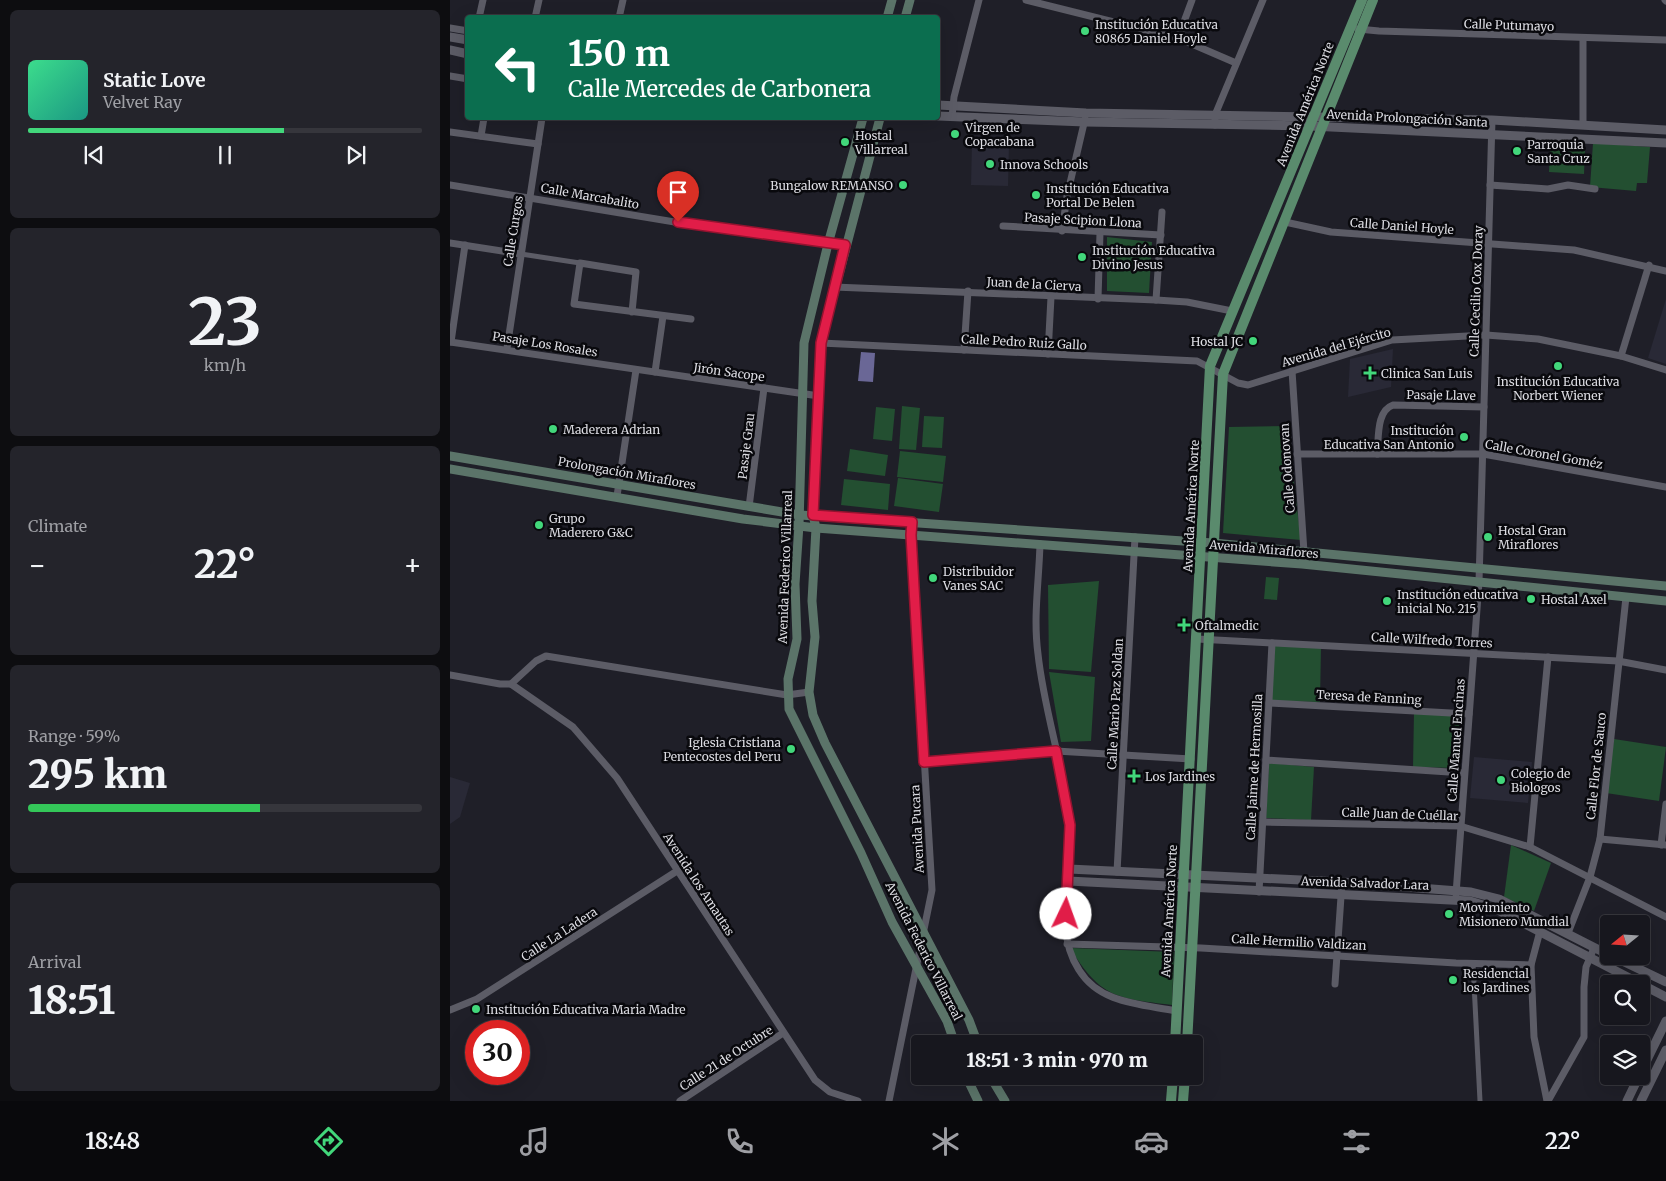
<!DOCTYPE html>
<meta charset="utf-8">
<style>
body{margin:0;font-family:Merriweather,serif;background:#24242b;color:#f1f3f6;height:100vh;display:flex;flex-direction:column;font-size:19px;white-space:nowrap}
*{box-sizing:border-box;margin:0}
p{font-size:16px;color:#9e9fa4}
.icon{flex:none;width:28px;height:28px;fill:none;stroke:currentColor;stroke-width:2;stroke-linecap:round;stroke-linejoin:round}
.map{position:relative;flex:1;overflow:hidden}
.details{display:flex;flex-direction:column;gap:10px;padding:10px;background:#0d0d10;width:450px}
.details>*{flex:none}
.guide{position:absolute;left:15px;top:15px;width:475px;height:105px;border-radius:5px;box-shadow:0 5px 20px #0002,0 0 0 1px #36363c;background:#0b6e4f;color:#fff;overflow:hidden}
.needle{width:32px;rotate:252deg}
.buttons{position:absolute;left:1150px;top:915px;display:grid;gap:10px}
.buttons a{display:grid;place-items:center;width:50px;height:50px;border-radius:5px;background:#17171e;box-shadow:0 5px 20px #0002,0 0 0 1px #36363c;font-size:25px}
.speed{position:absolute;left:15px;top:1020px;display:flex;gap:10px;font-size:25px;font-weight:700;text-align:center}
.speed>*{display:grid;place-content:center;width:65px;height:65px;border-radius:50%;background:#17171e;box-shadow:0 5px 20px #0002,0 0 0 1px #36363c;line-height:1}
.speed .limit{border:8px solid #d22;background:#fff;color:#111}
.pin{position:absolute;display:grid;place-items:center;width:42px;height:42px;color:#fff;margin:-51px -21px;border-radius:50% 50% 50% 0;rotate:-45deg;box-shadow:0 0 5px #0007}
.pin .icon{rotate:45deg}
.me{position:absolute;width:55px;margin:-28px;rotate:3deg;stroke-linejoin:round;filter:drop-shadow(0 0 4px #0008)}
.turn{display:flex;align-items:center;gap:18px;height:105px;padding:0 20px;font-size:22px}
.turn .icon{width:65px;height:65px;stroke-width:2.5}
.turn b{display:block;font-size:35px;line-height:42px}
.big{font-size:38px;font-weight:800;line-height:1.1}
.details .tile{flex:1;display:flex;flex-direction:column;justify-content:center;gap:8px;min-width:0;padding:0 18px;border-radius:8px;background:#24242b}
.details .dial{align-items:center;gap:0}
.dial b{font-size:65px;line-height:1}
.song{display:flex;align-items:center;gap:15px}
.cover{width:60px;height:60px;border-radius:8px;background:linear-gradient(135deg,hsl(150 70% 55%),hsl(170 70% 35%))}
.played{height:5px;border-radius:2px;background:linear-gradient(90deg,#42d77b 65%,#36363c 65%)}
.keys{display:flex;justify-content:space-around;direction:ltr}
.heat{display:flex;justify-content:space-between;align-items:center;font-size:28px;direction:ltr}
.charge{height:8px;border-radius:4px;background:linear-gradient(90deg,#34c759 59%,#36363c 0)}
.trip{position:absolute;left:461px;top:1035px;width:292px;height:50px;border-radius:5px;background:#17171e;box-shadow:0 5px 20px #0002,0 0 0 1px #36363c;font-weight:800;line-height:50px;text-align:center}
.tab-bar{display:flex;height:80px;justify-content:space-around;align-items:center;background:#09090c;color:#9e9fa4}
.tab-bar .icon{width:35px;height:35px}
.tab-bar .on{color:#42d77b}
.tab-bar b{font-size:22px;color:#f1f3f6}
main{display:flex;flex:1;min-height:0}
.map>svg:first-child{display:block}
.built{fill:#292936}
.green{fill:#234f31}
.water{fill:#6a6796}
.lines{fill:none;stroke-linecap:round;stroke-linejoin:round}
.pedestrian{stroke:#5c5c66;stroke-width:5}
.minor{stroke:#5c5c66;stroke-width:7}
.tertiary{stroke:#5c5c66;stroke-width:9}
.secondary{stroke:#5b7469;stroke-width:9}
.primary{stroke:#5a8b6d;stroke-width:10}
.route-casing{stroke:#92132f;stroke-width:12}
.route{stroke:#e11d48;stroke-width:9}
.poi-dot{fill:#42d77b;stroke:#09090d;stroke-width:2}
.labels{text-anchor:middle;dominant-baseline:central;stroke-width:5;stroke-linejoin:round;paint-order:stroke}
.poi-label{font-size:12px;fill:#dcdce2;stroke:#09090d;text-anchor:start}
.street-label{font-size:12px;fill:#dcdce2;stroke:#09090d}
</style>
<main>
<section class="details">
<div class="tile">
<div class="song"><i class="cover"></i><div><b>Static Love</b><p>Velvet Ray</p></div></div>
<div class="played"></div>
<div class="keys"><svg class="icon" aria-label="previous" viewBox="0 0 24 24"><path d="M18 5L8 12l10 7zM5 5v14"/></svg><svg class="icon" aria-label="pause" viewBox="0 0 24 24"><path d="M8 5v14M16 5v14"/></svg><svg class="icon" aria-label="next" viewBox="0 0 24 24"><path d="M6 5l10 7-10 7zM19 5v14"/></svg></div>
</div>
<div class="tile dial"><b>23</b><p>km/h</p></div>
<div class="tile"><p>Climate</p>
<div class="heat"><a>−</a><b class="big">22°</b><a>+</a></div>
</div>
<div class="tile"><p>Range · 59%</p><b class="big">295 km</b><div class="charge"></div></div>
<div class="tile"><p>Arrival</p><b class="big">18:51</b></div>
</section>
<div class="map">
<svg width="1216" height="1101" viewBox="0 0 1216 1101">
<rect width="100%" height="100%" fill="#1f1f28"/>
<g class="built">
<path d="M522,143L559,144L558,186L521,185Z"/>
<path d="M1216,299V364L1198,358Z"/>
<path d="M943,349L941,387L898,397L900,359Z"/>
<path d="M1024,757L1082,762L1078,803L1020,798Z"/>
<path d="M0,777L20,783L10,817L0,824Z"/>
</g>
<g class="green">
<path d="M1143,143L1200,147L1197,183H1187L1186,191L1140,187Z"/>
<path d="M1100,149L1135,150L1134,174L1099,172Z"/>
<path d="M657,237L702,242L699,293L657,291Z"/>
<path d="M452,406L470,408L466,450L449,449Z"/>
<path d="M426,407L445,409L442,441L423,439Z"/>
<path d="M474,416L494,417L492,448L472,447Z"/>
<path d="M837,426L851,540L773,533L779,427Z"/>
<path d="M400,449L438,455L435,476L397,471Z"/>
<path d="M450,451L496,456L493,482L447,477Z"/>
<path d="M448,478L493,484L489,512L444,506Z"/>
<path d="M394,479L440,484L438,510L391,505Z"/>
<path d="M816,577L829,578L827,600L814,599Z"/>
<path d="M649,581L641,672L599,669L598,585Z"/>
<path d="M825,642L871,646L870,702L821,701Z"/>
<path d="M599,672L645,677L641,741L611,742Z"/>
<path d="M964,713L1012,717L1009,768L963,767Z"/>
<path d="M1164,739L1216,747L1209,801L1156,793Z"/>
<path d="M819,763L864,767L861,820L816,818Z"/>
<path d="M1061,845L1101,863L1084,911L1054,897Z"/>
<path d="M620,948L724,952L722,1005C666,998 651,998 620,948Z"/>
</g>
<path class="water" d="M411,352L425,353L423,382L408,381Z"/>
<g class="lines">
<g class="pedestrian">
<path d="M71,254L130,263"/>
<path d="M1023,964L1030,1101"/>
</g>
<g class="minor">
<path d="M576,0L728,38L786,63"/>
<path d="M1215,0L1216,1"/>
<path d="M29,18L33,0"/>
<path d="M85,18L89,0"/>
<path d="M169,18L173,0"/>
<path d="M0,28L18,31"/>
<path d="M908,29L929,31L1216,40"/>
<path d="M728,38L742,0"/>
<path d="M0,76L18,79"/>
<path d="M502,117L504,97L529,0"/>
<path d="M1133,124V38"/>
<path d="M765,125V115L813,0"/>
<path d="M0,132L88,144"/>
<path d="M31,136L34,118"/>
<path d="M0,185L255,227L395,245"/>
<path d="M1040,185L1098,189L1118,185L1145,189"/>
<path d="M835,222L881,232L1124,250L1216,271"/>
<path d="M553,226L711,235"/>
<path d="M612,231L617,196L635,119"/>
<path d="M0,243L71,254"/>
<path d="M384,287L706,300L737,302L782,311"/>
<path d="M648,299L650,233"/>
<path d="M706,300L712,212"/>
<path d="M182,312L186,272L130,263L124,304L241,319"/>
<path d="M0,342L369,396"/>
<path d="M1,342L15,245"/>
<path d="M371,343L747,361L788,383L798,385L942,340L1036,335L1088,339L1171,356L1216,370"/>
<path d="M57,348L92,118"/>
<path d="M514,350L518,291"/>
<path d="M598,354L601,297"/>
<path d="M1171,356L1199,265"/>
<path d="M842,371L854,552L852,564"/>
<path d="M205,372L213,316"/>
<path d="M847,454H1033L1216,487"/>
<path d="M927,454C929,438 926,411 943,405L1034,407"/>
<path d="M167,496L186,370"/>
<path d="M299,507L314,388"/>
<path d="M590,544C589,581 583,617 588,654C594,711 614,767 620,825C625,872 601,927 629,970C650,1004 691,1004 726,1011"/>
<path d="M747,639L1168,661L1216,670"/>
<path d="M0,675L50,684H61L86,661L96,656L337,695L359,692"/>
<path d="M61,684L123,727L167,778L365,1080L380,1092L408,1101"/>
<path d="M819,703L1019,714"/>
<path d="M816,760L1014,773"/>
<path d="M474,762L606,751L741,759"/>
<path d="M813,822L1010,826L1080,847L1216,917"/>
<path d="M1150,839L1216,845"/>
<path d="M1211,845L1216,804"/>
<path d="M1080,847L1098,657"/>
<path d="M667,872L685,537"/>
<path d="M809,892L822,643"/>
<path d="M1006,894L1029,582L1042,120"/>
<path d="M1090,931L1081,965L1084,1037L1097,1101"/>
<path d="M1118,933L1140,877L1150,839L1176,597"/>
<path d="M617,944L751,948L1006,963L1081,965"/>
<path d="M885,984L892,882"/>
<path d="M0,1010L27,999L227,871"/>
<path d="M230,1101L333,1033"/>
<path d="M439,1101L482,890L461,535L462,522"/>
<path d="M1098,1101L1134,1037V987L1136,967L1144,948"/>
</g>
<g class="tertiary">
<path d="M0,37L18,40"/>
<path d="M0,50L18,54"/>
<path d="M488,105L636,113L1042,120L1216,130"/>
<path d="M488,116L635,122L860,126L1216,143"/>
<path d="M619,869L892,882L1021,892L1049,899L1159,955"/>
<path d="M618,881L1020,901L1046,909L1191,984"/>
<path d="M1162,956L1216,982"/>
<path d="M1191,984L1216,997"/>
<path d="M1191,1072L1216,1021"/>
<path d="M1177,1101L1189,1076"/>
<path d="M1191,1101L1216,1050"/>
</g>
<g class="secondary">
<path d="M437,18L442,0"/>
<path d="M455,18L460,0"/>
<path d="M413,118L378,244L354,343L349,525L345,584L347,639L338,679L339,709L411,853L442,922L497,1021L505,1044"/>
<path d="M430,118L371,343L363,515L366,528L362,601L365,637L359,692L363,715L375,743L519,1020L528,1044"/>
<path d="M0,456L350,515L763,543L1216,586"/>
<path d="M0,469L293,519L366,528L852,564L1216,601"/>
<path d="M516,1076L528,1101"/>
<path d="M540,1076L555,1101"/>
</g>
<g class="primary">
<path d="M725,1044L760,366L912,0"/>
<path d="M737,1044L773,374L923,0"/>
<path d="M721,1101L723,1076"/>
<path d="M733,1101L735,1076"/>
</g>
</g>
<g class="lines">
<g class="route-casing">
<path id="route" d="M228,222L395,245L371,343L363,515L462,522L461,535L474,762L606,751L620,825L616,914"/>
</g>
<use href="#route" class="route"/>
</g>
<g class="poi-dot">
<circle cx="635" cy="31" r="5"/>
<circle cx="505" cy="134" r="5"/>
<circle cx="395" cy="142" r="5"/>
<circle cx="1067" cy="151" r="5"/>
<circle cx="540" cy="164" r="5"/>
<circle cx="453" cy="185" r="5"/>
<circle cx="586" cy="195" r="5"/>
<circle cx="632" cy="257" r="5"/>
<circle cx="803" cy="341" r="5"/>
<circle cx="1108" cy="366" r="5"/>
<path d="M917.5 365.5h5v5h5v5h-5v5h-5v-5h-5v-5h5z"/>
<circle cx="103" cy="429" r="5"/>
<circle cx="1014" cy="437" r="5"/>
<circle cx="89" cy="525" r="5"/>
<circle cx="1038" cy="537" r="5"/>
<circle cx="483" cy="578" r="5"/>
<circle cx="1081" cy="599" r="5"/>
<circle cx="937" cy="601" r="5"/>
<path d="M731.5 617.5h5v5h5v5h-5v5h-5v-5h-5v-5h5z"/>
<circle cx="341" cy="749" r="5"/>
<path d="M681.5 768.5h5v5h5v5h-5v5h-5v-5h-5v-5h5z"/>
<circle cx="1051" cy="780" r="5"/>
<circle cx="999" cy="914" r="5"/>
<circle cx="1003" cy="980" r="5"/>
<circle cx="26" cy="1009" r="5"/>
</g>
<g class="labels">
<g class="poi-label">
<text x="645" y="24">Institución Educativa<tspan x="645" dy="14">80865 Daniel Hoyle</tspan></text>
<text x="515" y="127">Virgen de<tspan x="515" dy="14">Copacabana</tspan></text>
<text x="405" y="135">Hostal<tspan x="405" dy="14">Villarreal</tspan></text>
<text x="1077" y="144">Parroquia<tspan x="1077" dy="14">Santa Cruz</tspan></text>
<text x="550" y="164">Innova Schools</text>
<text x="443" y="185" text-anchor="end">Bungalow REMANSO</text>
<text x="596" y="188">Institución Educativa<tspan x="596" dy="14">Portal De Belen</tspan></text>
<text x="642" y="250">Institución Educativa<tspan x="642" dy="14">Divino Jesus</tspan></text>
<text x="793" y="341" text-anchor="end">Hostal JC</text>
<text x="931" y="373">Clinica San Luis</text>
<text x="1108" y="381" text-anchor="middle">Institución Educativa<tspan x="1108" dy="14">Norbert Wiener</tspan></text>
<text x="113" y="429">Maderera Adrian</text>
<text x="1004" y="430" text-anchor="end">Institución<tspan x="1004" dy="14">Educativa San Antonio</tspan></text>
<text x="99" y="518">Grupo<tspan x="99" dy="14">Maderero G&amp;C</tspan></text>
<text x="1048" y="530">Hostal Gran<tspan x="1048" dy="14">Miraflores</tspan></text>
<text x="493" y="571">Distribuidor<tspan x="493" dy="14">Vanes SAC</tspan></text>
<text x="947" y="594">Institución educativa<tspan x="947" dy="14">inicial No. 215</tspan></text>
<text x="1091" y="599">Hostal Axel</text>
<text x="745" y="625">Oftalmedic</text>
<text x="331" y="742" text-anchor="end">Iglesia Cristiana<tspan x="331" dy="14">Pentecostes del Peru</tspan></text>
<text x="1061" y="773">Colegio de<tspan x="1061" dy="14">Biologos</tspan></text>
<text x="695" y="776">Los Jardines</text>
<text x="1009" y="907">Movimiento<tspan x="1009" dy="14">Misionero Mundial</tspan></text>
<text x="1013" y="973">Residencial<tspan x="1013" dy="14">los Jardines</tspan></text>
<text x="36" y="1009">Institución Educativa Maria Madre</text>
</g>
<g class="street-label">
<text transform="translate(1059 25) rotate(2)">Calle Putumayo</text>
<text transform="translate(855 104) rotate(-68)">Avenida América Norte</text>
<text transform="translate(957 118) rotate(3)">Avenida Prolongación Santa</text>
<text transform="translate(140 196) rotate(10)">Calle Marcabalito</text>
<text transform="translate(633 220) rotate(3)">Pasaje Scipion Llona</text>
<text transform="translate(952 226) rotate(4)">Calle Daniel Hoyle</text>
<text transform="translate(63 231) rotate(-81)">Calle Curgos</text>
<text transform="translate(584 284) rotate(3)">Juan de la Cierva</text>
<text transform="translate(1026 291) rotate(-88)">Calle Cecilio Cox Doray</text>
<text transform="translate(574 342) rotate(3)">Calle Pedro Ruiz Gallo</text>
<text transform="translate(95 344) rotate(9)">Pasaje Los Rosales</text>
<text transform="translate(886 347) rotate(-16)">Avenida del Ejército</text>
<text transform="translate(279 372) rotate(8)">Jirón Sacope</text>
<text transform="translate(991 395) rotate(1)">Pasaje Llave</text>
<text transform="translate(296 446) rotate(-83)">Pasaje Grau</text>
<text transform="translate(1094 454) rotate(10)">Calle Coronel Goméz</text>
<text transform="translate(837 468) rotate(-94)">Calle Odonovan</text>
<text transform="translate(177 473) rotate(10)">Prolongación Miraflores</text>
<text transform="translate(741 506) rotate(-87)">Avenida América Norte</text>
<text transform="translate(814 549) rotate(5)">Avenida Miraflores</text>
<text transform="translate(335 567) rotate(-88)">Avenida Federico Villarreal</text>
<text transform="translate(982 640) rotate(3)">Calle Wilfredo Torres</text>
<text transform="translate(919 697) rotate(3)">Teresa de Fanning</text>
<text transform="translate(665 704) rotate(-87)">Calle Mario Paz Soldan</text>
<text transform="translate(1006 740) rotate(-86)">Calle Manuel Encinas</text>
<text transform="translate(1146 766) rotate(-84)">Calle Flor de Sauco</text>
<text transform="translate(804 767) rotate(-87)">Calle Jaime de Hermosilla</text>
<text transform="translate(950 814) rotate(2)">Calle Juan de Cuéllar</text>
<text transform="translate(467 829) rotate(-93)">Avenida Pucara</text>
<text transform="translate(915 883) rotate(2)">Avenida Salvador Lara</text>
<text transform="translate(249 884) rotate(57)">Avenida los Amautas</text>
<text transform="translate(719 911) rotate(-87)">Avenida América Norte</text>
<text transform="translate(109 934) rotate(-33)">Calle La Ladera</text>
<text transform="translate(849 942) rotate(3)">Calle Hermilio Valdizan</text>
<text transform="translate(474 951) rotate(63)">Avenida Federico Villarreal</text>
<text transform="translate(276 1058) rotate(-33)">Calle 21 de Octubre</text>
</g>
</g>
</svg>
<div class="buttons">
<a><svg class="needle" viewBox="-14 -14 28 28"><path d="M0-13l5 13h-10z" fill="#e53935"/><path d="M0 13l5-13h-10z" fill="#9e9fa4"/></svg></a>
<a><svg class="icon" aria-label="search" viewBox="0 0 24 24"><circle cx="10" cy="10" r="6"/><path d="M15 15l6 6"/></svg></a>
<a><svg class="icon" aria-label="layers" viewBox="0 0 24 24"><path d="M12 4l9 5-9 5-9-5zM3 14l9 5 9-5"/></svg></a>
</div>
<div class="speed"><div class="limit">30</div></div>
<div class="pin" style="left:228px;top:222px;background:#d93025"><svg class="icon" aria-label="arrive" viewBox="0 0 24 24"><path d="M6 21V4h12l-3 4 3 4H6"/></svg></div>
<svg class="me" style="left:616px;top:914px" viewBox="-20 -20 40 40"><circle r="19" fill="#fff"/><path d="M0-13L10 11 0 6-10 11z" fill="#e11d48"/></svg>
<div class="trip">18:51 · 3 min · 970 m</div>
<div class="guide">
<div class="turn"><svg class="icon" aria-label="left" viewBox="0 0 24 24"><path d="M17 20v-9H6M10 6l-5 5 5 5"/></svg><div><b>150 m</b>Calle Mercedes de Carbonera</div></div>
</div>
</div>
</main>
<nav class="tab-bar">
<b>18:48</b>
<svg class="icon on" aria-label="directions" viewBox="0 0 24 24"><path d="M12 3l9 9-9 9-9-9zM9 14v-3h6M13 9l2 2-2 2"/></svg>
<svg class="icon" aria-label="music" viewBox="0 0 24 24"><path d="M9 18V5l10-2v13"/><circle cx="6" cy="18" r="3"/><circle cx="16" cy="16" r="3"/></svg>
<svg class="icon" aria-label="phone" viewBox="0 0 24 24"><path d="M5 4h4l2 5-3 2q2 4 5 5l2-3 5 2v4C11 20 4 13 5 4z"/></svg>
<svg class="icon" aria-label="climate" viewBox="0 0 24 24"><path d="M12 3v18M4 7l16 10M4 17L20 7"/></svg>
<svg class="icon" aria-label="car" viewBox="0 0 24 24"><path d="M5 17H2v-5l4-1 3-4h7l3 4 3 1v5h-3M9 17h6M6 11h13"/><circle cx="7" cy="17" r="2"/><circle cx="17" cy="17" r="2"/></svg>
<svg class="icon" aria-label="filters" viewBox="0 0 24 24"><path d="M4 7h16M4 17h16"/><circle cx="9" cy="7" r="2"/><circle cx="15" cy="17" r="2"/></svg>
<b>22°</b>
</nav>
